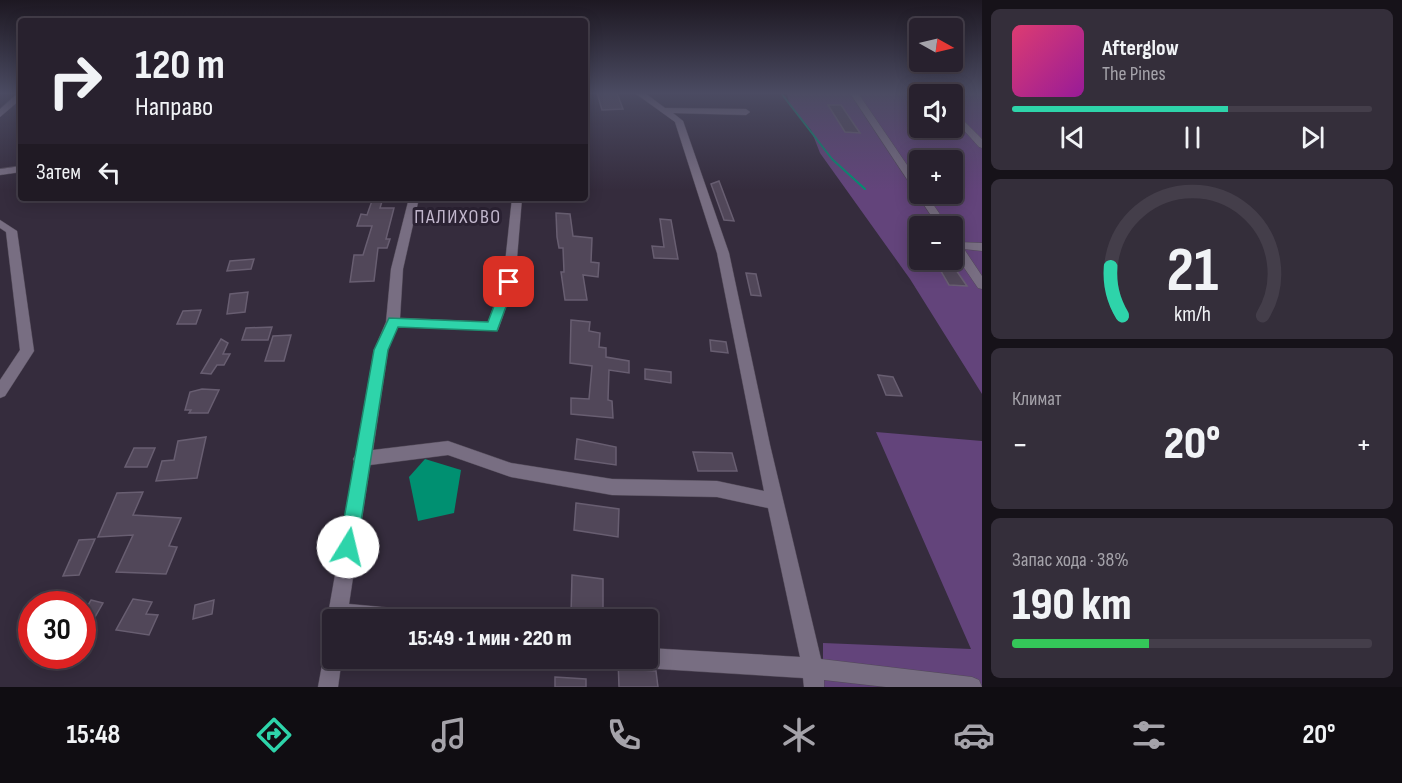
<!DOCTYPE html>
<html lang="ru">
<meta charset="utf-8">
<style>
body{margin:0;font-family:"Sofia Sans Condensed",sans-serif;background:#342e3a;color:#f1f3f6;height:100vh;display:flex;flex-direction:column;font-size:22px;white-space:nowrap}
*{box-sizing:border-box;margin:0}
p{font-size:20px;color:#a5a3aa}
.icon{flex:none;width:33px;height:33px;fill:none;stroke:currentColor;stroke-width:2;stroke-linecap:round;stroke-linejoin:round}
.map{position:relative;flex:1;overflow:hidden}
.drawer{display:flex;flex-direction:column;gap:9px;padding:9px;background:#161219;width:420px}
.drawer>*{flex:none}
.top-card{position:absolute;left:18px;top:18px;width:570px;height:183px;border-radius:6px;box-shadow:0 3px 15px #0003,0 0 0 2px #443e4a;background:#28212e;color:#f1f3f6;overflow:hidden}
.needle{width:39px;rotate:98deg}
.fabs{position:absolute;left:909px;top:18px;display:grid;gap:12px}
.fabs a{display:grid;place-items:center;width:54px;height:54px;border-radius:6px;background:#28212e;box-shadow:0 3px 15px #0003,0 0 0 2px #443e4a;font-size:30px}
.speed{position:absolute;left:18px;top:591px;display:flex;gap:12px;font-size:30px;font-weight:700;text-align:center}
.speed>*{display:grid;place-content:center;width:78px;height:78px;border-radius:50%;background:#28212e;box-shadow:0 3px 15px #0003,0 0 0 2px #443e4a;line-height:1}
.speed .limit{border:9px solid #d22;background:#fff;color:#111}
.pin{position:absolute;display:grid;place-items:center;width:51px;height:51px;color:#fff;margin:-26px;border-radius:12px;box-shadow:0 3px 9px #0006}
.me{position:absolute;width:66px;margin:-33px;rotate:9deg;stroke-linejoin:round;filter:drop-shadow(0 0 4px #0008)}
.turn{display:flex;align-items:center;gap:21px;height:126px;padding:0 18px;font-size:27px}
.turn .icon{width:78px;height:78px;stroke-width:2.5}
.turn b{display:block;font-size:42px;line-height:51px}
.then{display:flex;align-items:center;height:57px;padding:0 18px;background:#0003;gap:12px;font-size:22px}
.big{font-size:45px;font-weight:800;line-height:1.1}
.drawer .widget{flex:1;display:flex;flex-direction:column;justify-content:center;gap:9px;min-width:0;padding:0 21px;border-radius:9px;background:#342e3a}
.drawer .dial{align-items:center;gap:0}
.dial svg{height:156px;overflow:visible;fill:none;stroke:#443e4a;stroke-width:7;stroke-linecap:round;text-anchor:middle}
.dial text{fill:#f1f3f6;stroke:none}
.song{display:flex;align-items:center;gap:18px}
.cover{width:72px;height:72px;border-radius:9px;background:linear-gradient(135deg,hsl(340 70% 55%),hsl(300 70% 35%))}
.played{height:6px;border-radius:3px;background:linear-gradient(90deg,#2ed4aa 60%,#443e4a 60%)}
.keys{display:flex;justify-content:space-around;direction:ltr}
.heat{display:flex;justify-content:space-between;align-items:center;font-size:33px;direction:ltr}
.charge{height:9px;border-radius:4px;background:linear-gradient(90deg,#34c759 38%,#443e4a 0)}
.trip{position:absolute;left:322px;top:609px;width:336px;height:60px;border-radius:6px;background:#28212e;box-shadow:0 3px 15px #0003,0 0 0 2px #443e4a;font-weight:800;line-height:60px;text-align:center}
.dock{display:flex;height:96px;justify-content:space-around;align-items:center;background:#100d12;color:#a5a3aa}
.dock .icon{width:42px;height:42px}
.dock .on{color:#2ed4aa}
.dock b{font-size:27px;color:#f1f3f6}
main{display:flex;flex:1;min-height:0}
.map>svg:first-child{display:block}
.green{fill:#63447b;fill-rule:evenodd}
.water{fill:#009071}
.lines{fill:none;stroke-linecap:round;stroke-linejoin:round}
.stream{stroke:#009071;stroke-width:2}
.building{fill:#514759;stroke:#685e71;stroke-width:1.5}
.minor-casing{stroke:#524a58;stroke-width:1}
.minor{fill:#786e82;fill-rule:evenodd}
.route{fill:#2ed4aa;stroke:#1e8a6e;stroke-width:1.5}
.labels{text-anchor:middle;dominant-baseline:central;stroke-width:6;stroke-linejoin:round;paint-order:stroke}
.far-quarter-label{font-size:20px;letter-spacing:1.5px;fill:#c5bad0;stroke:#2b2233}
</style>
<main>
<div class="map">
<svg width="982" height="687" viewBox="0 0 982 687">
<rect width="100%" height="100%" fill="#352c3d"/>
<g class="green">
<path d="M787,93H982V394L910,279L820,153L811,130L789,104ZM920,94H952V128H920ZM920,160H952V194H920ZM920,226H952V260H920Z"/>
<path d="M876,432L982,441V687H823V643L971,649Z"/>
</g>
<path class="water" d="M425,459L461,470L454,513L418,521L409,477Z"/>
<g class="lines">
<path class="stream" d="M781,93L832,159L865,189"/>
</g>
<g class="building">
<path d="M597,93H617L623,109L602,110Z"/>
<path d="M828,105H841L860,133L845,132Z"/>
<path d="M719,181L734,221L724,220L711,184Z"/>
<path d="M373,198H383L380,208H394L386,239H390L387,248H378L374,281L350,282L354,255H363L372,226H357L361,214L367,215Z"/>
<path d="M556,213L570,214L573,236L592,238L591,262L599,263L598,277L583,275L587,300H565L561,272H564L563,248H559L557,237Z"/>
<path d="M660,219L671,220L678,259L654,258L652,246L664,247Z"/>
<path d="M254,259L251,269L227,271L230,261Z"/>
<path d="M939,268L956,270L967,286L949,285Z"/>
<path d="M746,273L756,274L761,296L751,295Z"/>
<path d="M248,292L245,312L227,314L230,294Z"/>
<path d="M201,310L196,324H177L183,311Z"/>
<path d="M571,320L590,322L589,331L600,333L599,347L606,348V357L629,361V373L609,370L608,400L612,401L613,418L571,414V398L589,399L592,366L570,363Z"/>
<path d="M272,327L268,340H242L246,328Z"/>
<path d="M291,335L284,361H265L273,336Z"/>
<path d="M221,339L228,343L223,354H230L224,365H217L211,374L201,373Z"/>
<path d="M710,340L726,342L728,353L711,351Z"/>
<path d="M645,369L671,372V383L645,379Z"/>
<path d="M878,375L893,377L902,396L886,395Z"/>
<path d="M202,389L219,390L208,413H189L191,410H185L190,392Z"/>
<path d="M206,437L197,478L156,481L162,461L174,460L178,441Z"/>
<path d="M577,439L616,447V465L575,459Z"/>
<path d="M134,448H155L147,467H125Z"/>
<path d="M693,452L732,453L737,471H698Z"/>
<path d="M143,492L133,515L181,518L169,546L177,547L166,574L116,572L133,535L98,537L117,493Z"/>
<path d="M576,503L619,509L618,537L574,530Z"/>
<path d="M95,539L79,575L63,576L79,540Z"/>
<path d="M572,575L603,579V619L571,614Z"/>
<path d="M133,599L152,602L146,614L158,615L149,635L116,630Z"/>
<path d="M91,600L103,603L91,624L82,623V615Z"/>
<path d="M214,600L212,614L193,619L195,605Z"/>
<path d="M618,659L632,661L635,667L642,670L656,671L658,687H619Z"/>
<path d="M555,677L586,679V687H555Z"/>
</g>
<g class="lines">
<g class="minor-casing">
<g id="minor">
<path d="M18,93H21V99L0,117V109Z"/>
<path d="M635,93H645L665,108L746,109L750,112L746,115L673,113L683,121L729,253L770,445L821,659L972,677L979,680L982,687H886L824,680V687H804L803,678L643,668L636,665L633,658H648V648L800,657L768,508L717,497L612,495L511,477L448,455L370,465L349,604L414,610L421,613L423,620H333V628L330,627L327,620L355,463L353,459L356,454L374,350L386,322L391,269L409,198H419L403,269L400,318L488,322L503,282L512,198H522L515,282L498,330L397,327L388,350L373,450L448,441L511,463L612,479L717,481L764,491L717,253L675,122Z"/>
<path d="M850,93H858L920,184V194H926L948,226H938Z"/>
<path d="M933,93H942V94H934Z"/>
<path d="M952,109L982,139V148L979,147L952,117Z"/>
<path d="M21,166V172L0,175V169Z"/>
<path d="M0,220L17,231L34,351L5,396L0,398V380L20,350L6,232L0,228Z"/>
<path d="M952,238L958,242L982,243V251L964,249L982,276V289L978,288L952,250Z"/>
<path d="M333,640V658H342L338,687H318L326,643Z"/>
</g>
</g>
<use href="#minor" class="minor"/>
</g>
<linearGradient id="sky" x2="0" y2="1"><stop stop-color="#1d1822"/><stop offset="0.49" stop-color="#4b4b62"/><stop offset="1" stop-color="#4b4b62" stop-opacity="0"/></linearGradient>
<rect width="982" height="190" fill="url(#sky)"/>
<path class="route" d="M509,277L515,282L497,331L398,327L388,350L357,547L354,553L348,556L341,553L339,547L374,350L389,318L488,322L503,282Z"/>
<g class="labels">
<g class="far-quarter-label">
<text x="458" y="217">ПАЛИХОВО</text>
</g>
</g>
</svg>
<div class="fabs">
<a><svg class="needle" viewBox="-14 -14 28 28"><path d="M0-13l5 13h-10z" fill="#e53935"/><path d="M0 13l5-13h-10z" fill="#a5a3aa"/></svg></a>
<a><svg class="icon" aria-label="sound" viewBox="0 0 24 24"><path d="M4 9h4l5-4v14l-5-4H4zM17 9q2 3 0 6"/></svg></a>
<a>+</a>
<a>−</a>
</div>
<div class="speed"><div class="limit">30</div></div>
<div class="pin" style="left:509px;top:282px;background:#d93025"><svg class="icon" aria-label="arrive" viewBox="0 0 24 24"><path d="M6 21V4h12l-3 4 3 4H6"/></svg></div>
<svg class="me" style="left:348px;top:547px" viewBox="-20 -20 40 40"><circle r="19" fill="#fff"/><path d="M0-13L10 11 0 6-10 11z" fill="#2ed4aa"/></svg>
<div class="trip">15:49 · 1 мин · 220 m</div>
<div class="top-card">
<div class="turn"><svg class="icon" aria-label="right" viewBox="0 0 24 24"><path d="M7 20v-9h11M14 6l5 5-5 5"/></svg><div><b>120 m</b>Направо</div></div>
<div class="then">Затем<svg class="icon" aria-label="left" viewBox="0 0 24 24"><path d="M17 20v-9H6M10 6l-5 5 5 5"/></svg></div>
</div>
</div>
<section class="drawer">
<div class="widget">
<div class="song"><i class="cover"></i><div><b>Afterglow</b><p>The Pines</p></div></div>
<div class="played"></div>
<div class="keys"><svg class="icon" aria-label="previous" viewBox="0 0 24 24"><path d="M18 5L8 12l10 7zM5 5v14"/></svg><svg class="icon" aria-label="pause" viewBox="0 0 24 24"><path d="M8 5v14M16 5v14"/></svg><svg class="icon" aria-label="next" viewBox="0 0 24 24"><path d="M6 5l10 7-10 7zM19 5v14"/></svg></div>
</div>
<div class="widget dial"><svg viewBox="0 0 100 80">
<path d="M14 69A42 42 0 1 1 86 69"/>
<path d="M14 69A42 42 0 0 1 8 44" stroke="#2ed4aa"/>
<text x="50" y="56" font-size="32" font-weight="700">21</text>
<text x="50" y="72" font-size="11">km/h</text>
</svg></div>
<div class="widget"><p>Климат</p>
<div class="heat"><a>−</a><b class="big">20°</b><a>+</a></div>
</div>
<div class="widget"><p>Запас хода · 38%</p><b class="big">190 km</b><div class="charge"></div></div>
</section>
</main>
<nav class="dock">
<b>15:48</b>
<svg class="icon on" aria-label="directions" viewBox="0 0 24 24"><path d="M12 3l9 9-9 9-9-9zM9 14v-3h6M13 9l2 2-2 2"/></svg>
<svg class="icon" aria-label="music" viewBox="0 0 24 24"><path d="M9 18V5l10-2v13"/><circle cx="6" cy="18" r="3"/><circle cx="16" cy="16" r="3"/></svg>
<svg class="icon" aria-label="phone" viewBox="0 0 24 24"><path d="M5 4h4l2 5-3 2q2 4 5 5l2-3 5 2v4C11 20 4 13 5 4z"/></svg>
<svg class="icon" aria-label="climate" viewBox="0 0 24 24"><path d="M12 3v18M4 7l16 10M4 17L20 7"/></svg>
<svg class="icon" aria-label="car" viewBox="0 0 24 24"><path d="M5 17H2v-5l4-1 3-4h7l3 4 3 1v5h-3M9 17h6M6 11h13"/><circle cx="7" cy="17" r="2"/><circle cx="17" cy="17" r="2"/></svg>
<svg class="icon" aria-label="filters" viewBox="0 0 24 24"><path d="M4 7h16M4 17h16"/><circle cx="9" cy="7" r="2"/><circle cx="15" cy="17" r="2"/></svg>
<b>20°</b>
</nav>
